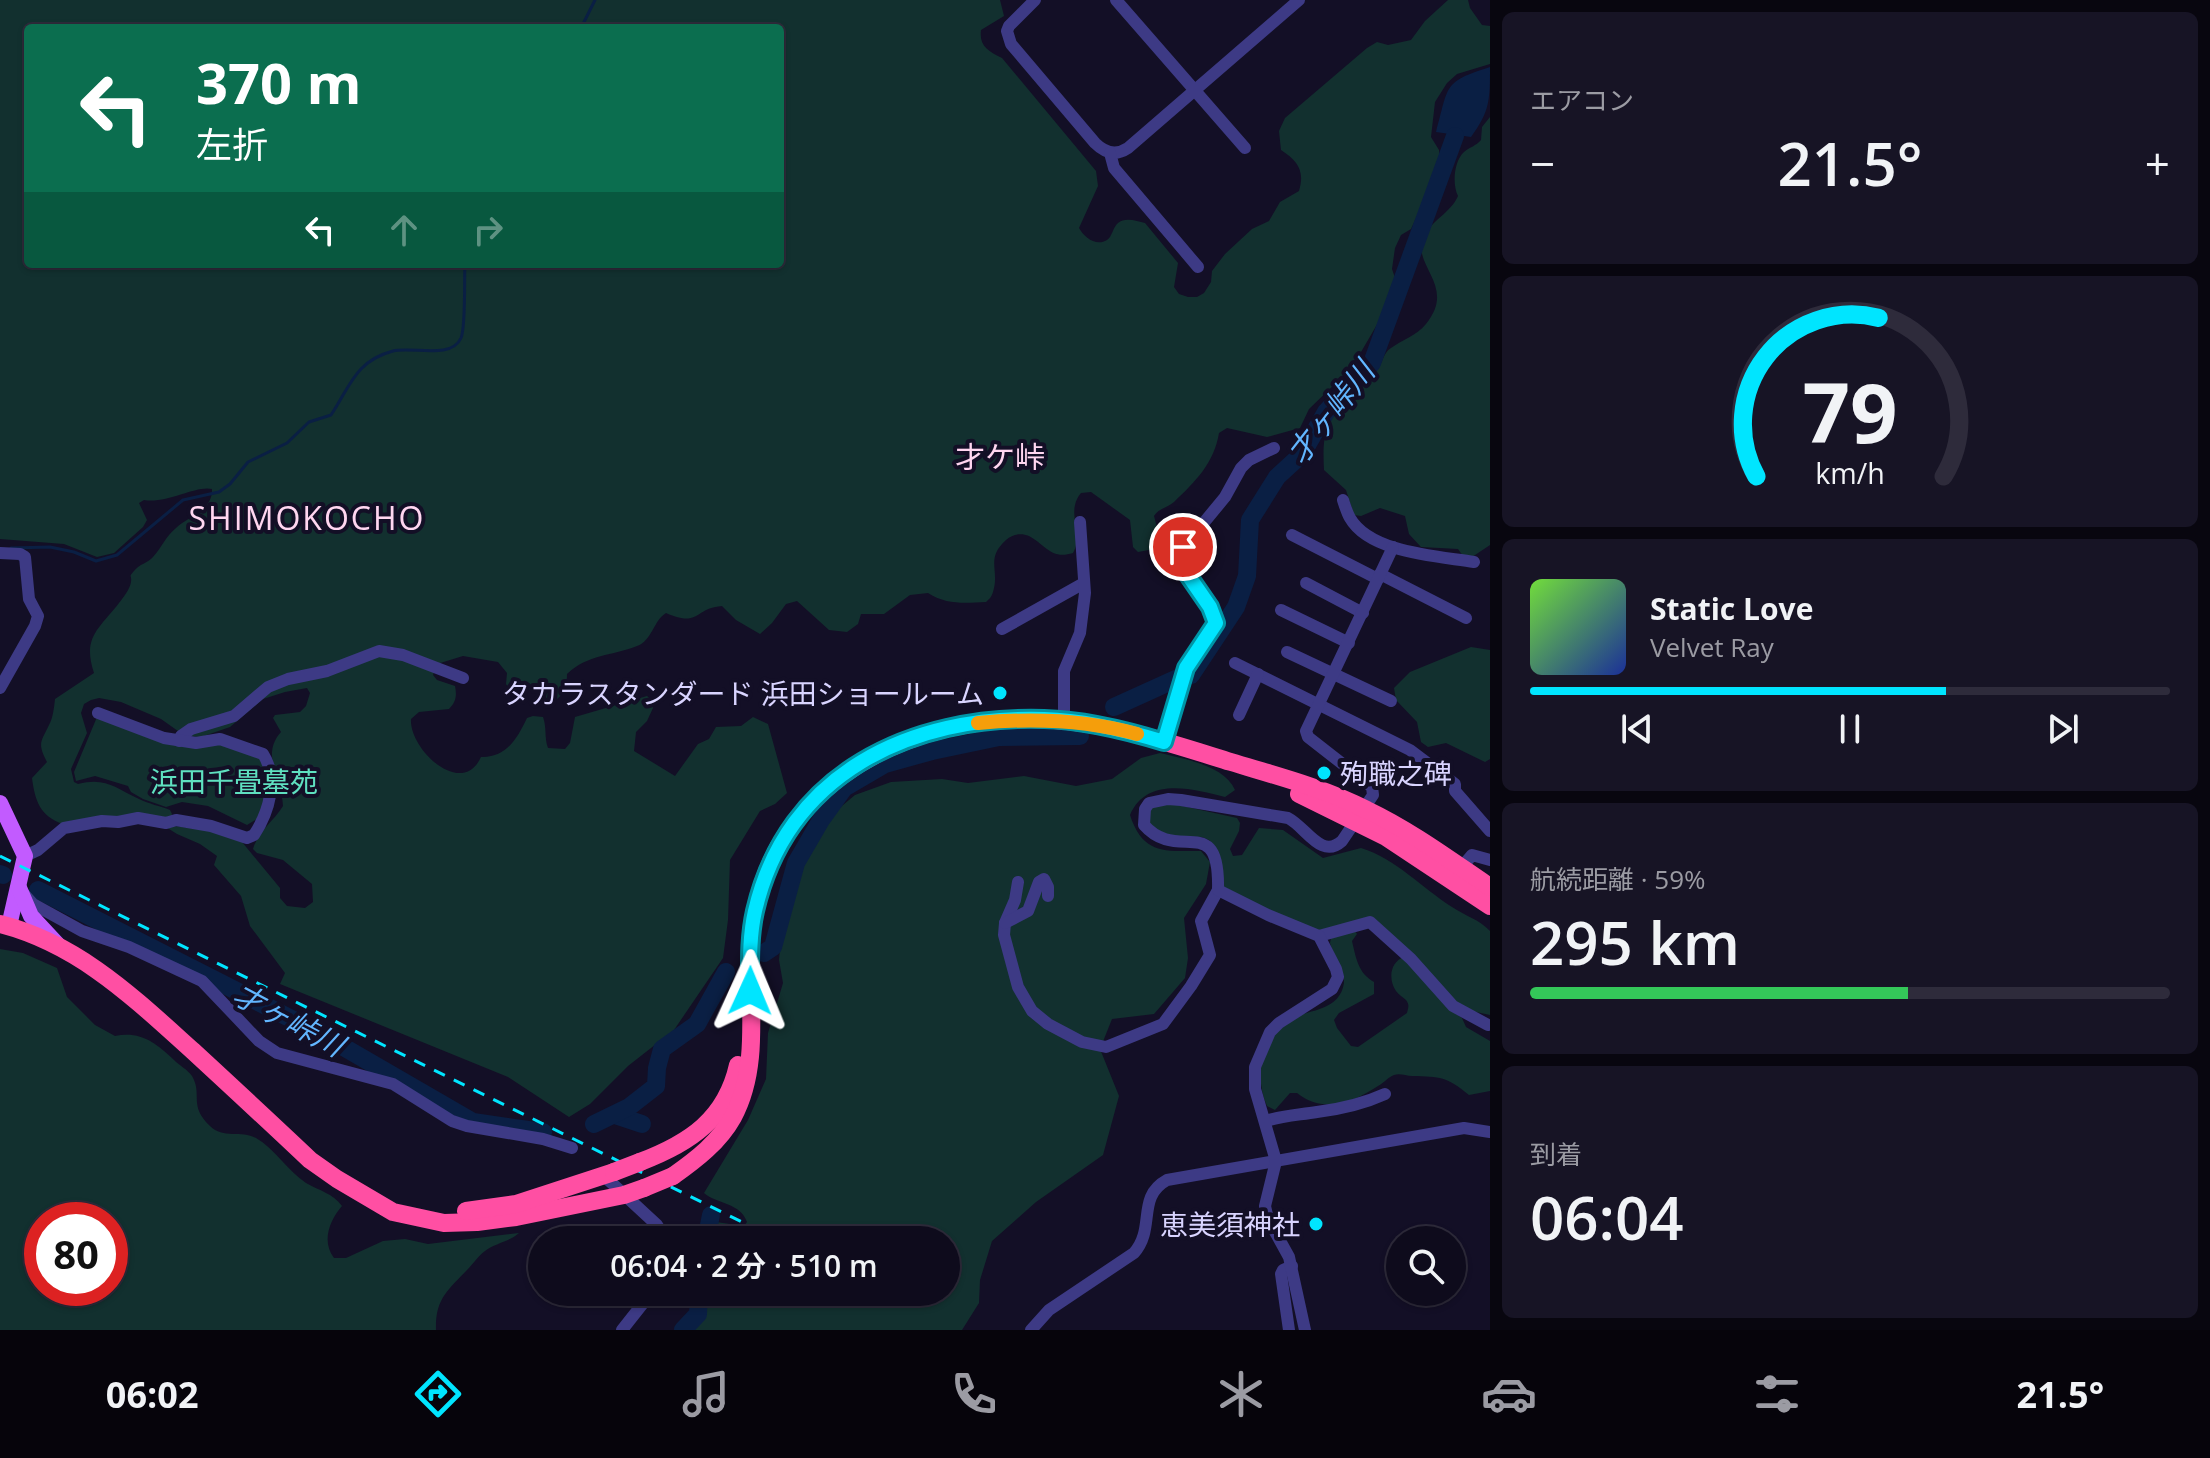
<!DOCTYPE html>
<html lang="ja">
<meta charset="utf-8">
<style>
body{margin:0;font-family:"Open Sans","Noto Sans JP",sans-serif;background:#171425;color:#f1f3f6;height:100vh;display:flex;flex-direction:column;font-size:30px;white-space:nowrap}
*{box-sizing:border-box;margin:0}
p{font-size:26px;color:#9b9ba3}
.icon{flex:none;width:44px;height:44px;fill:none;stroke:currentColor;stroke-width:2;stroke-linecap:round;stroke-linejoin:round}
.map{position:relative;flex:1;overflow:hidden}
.drawer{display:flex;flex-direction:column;gap:12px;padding:12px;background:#08060f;width:720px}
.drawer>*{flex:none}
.guide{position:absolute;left:24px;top:24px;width:760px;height:244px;border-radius:8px;box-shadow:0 2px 6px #0004,0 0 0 2px #2e2b3b;background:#0b6e4f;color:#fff;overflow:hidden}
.fabs{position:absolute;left:1386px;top:1226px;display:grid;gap:16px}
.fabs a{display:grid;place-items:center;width:80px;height:80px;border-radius:50%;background:#0e0b1c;box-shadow:0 2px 6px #0004,0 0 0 2px #2e2b3b;font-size:40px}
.speed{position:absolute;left:24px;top:1202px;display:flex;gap:16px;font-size:40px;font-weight:700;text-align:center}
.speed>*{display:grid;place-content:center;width:104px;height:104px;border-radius:50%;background:#0e0b1c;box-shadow:0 2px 6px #0004,0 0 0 2px #2e2b3b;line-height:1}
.speed .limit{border:12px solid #d22;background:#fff;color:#111}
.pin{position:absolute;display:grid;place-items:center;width:68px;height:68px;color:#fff;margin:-34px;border:4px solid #fff;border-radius:50%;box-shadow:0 2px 8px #0007}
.me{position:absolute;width:88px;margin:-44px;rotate:1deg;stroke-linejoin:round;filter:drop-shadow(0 0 6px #0008)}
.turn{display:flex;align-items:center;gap:28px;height:168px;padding:0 40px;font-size:36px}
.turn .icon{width:104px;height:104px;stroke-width:2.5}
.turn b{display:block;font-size:56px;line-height:68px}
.lanes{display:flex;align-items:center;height:76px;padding:0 40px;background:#0003;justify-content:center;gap:40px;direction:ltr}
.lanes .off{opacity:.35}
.big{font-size:60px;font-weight:600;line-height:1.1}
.drawer .widget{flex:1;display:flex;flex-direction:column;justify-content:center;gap:12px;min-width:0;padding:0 28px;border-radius:12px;background:#171425}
.drawer .dial{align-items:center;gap:0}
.dial svg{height:208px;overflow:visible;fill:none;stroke:#2e2b3b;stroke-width:7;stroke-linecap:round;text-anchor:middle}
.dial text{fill:#f1f3f6;stroke:none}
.song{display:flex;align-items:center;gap:24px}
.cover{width:96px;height:96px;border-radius:12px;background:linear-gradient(135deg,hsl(100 70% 55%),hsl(230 70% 35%))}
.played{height:8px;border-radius:4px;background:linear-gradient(90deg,#00e5ff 65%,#2e2b3b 65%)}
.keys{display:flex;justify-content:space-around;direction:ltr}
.heat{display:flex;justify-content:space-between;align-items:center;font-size:44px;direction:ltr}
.charge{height:12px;border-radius:6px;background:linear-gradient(90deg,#34c759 59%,#2e2b3b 0)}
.trip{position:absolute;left:528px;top:1226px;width:432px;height:80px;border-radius:40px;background:#0e0b1c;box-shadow:0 2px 6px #0004,0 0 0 2px #2e2b3b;font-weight:600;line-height:80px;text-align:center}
.dock{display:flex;height:128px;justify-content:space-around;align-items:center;background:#06040b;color:#9b9ba3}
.dock .icon{width:56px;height:56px}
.dock .current{color:#00e5ff}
.dock b{font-size:36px;color:#f1f3f6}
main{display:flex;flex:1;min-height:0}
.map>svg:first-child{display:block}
.green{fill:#12302f;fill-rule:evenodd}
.water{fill:#0a1f44}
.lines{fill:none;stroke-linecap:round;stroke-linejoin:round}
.stream{stroke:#0a1f44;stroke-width:3}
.river{stroke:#0a1f44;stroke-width:18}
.minor{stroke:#3d3a85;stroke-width:12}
.major{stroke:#c25bff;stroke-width:16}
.highway{stroke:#ff4fa3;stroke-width:18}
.rail{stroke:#00e5ff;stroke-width:3;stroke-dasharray:12 10;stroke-linecap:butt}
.highway-bridge{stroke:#ff4fa3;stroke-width:18}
.route-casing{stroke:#0095a6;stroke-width:20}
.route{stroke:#00e5ff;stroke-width:14}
.slow{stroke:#f59e0b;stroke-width:14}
.poi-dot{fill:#00e5ff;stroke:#130f26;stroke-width:3}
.labels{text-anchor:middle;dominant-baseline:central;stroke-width:8;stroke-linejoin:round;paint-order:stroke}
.poi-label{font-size:28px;fill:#d9d4ff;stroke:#130f26;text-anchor:end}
.park-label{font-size:28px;fill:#5fe0c0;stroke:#130f26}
.water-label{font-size:30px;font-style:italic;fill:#62b6ff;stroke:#130f26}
.neighbourhood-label{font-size:30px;fill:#ffd6f0;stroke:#130f26}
.quarter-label{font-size:32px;letter-spacing:2px;fill:#ffd6f0;stroke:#130f26}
</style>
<main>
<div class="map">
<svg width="1490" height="1330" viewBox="0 0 1490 1330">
<rect width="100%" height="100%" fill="#130f26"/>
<g class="green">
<path d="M0,0H1000L1004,16L981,30C979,46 988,51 1002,58L1096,171L1098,186L1079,228C1084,237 1096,247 1107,240C1112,237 1113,227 1118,223C1125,217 1137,221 1145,223L1178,263L1174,287L1179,294L1188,297H1197L1204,293L1211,282L1212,271L1225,254L1252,229L1269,221L1280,202L1299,191C1305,171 1298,161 1281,150L1279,131L1285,118L1367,48L1377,42L1388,45L1411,40L1425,21L1448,0H1468L1470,8L1482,25L1490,26V64L1457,74L1447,83L1435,102L1431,137L1439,150L1440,167L1411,229L1401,235L1395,248L1392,269L1396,281L1389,304L1361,352L1340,379L1309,409L1300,428L1267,437L1227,428L1219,433C1214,463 1196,481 1174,502C1167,508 1159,508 1154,516L1159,535L1154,549L1138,552L1133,547L1130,520L1091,492L1081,493C1065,512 1084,535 1073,553C1051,560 1046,545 1029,536C1021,533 1013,534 1006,540C985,559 1000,570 993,592C991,598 990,598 986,602C964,603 947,605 928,593L910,595L884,614H861L858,624L847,632L829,630L797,601L786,604L772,623L760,634L736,620L722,606C694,608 700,628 666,613C653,621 652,641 637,646C612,656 588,654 567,674C567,689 563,697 549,704L542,687L534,685L525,694H513L506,684L507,673L498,662L463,656L437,664L433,675L437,680L455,686C457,696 456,702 449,709L419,712L411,719C409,749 462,799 481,757C506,758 517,739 527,718L533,716L543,717C547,728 544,737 548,748L565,749L570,743L575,717L647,696L653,701V708L647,721L636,732L634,751L675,776L698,744L709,739L716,727L741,726L753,717L768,724L787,793L775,804L760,811L730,860L728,920L723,958L674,1030L628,1066L590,1104L569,1117L508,1077L280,984L285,973L250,926L241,896L214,865L217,856L200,844L177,834L150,817L63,824C40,816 35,801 32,778L47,762C37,743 41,742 49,725C53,718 54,708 55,699L94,673C82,637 99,629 119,603C123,598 130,589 131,582C132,574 128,578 134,571C139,564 148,563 153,557C162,547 166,536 176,528C189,516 213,510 212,489C196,485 167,504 144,500L139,503L147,520L143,527L114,553L97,557L64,544L0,539ZM28,28H780V264H28ZM307,688L310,693L306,706L300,712L275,715L273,718L281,732C260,755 282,780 283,806C274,821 258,831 253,849L257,853L283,860L312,884L313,902L305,908L287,906L280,898V888L242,842L213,831L174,826L170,820L172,814L170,810C160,806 149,804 139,799C115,788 106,777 78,784L74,782L71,769L87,733L81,713L84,704L91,700L99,698L121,702L161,719L185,736L201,737L230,727L263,699L285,692Z"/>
<path d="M1490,117V545L1472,557L1463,556L1458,549L1421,547L1409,534L1405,516L1380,508L1361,516L1354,515L1346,490L1324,470C1322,433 1326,414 1354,388C1361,382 1372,376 1378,369C1383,362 1383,353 1391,348C1402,340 1416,336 1426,324C1457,286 1412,266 1423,238C1430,221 1451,213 1458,196C1452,184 1454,161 1464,152C1470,147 1476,146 1481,140L1482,127Z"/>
<path d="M1471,647L1490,650V759L1485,762L1446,743L1428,747L1421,742L1417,722L1396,700L1394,688L1410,672Z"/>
<path d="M97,717L162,739L216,740L259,754L268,774L263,805L257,819L247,825L208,806L182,802L166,807L143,799L131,792L128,786L95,776L76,781L74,772Z"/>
<path d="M1160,753C1184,759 1224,765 1235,790L1225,797C1193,789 1147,776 1130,815C1143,855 1165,851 1201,851L1210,862L1206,884L1184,918L1188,958L1185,978L1154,1014L1112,1019L1100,1049L1119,1096L1103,1155L1036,1202L992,1241L980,1280L979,1303L962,1330H687L703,1312L702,1292H946V1240H709L712,1226L716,1222L744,1226L747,1222C741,1203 717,1204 704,1193L748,1120L766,1079L768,1033L783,983L779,960L782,928L799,869L837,810L855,795L891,782L942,779L968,783L1024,776L1076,786L1112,779L1141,758Z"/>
<path d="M1169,803L1237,818L1240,823L1239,831L1230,849L1233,856L1242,855L1259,828L1283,830L1323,858L1361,848C1396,859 1421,887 1452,907C1465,916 1479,919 1490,931V1015L1467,1010L1455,1001L1374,920C1359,923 1344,928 1330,930C1299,933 1251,901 1224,887L1215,846L1209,840L1202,837L1167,836L1148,823L1147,813L1154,804Z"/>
<path d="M1354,930L1357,934L1352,941C1356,958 1358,973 1374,982V994L1339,1013L1334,1020L1337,1028L1351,1046L1358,1047L1407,1013C1408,1008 1410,1005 1406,1000C1403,997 1399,995 1396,991C1388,979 1390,962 1404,957L1449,1009L1462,1018L1466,1027L1490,1041V1091L1469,1095C1446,1076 1441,1077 1412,1076C1406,1076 1400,1073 1394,1075C1388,1077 1384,1083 1378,1086C1352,1103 1323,1114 1297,1093H1290L1275,1110L1267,1106C1255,1080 1260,1046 1280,1025C1298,1008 1339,1016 1344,983C1345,970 1333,956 1330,943L1331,938Z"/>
<path d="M0,949L23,953L57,968L67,997L95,1025L115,1036C141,1031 156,1043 174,1060C179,1065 188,1070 192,1076C203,1095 188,1105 210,1126C223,1139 241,1130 256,1138C275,1149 288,1171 306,1183C320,1191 332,1193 342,1206C330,1220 321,1241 334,1258H346L383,1241L405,1239L428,1244L519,1233C509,1242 495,1243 485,1251C478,1256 473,1264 467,1270C448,1290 435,1299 436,1330H0ZM42,1220H110V1288H42Z"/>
</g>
<path class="water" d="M1490,67C1490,100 1490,111 1471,137L1436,132C1449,86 1442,82 1490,67Z"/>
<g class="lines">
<g class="stream">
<path d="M581,28L595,0"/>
<path d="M11,548L50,547L74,552L96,561L117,555L183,500L219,492L230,484L248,462L287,443L309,422L331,415C350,387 355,361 393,351C412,346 451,360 461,338C466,326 464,279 465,264"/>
</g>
<g class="river">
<path d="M1191,675L1236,607L1247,576L1250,520L1277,477L1302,454L1326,412L1372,363L1455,136"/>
<path d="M1114,707L1178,678"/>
<path d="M0,874L3,875"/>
<path d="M38,890L321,1034L473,1122L543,1132"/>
<path d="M764,953L773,947L796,863L821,820L844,788L885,764L932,751L999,737L1080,736"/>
<path d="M615,1115L642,1124"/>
<path d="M594,1124L629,1107L656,1086L657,1068L662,1049L697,1024L726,972"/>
<path d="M706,1240L711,1215"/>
<path d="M683,1330L698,1314L699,1292"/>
</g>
<g class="minor">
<path d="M1035,0L1009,26L1007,31L1011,44L1095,143C1105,153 1116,156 1128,148L1299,0"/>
<path d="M1116,0L1245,148"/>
<path d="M1110,153L1114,168L1198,267"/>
<path d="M1343,500C1345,506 1347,513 1350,518C1370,553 1438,556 1474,562"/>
<path d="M1292,535L1378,579"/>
<path d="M0,553L20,554L25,557L29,599L38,616L35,626L0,688"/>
<path d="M1380,574L1466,618"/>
<path d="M1306,583L1363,613"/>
<path d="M1281,610L1349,643"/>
<path d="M1002,629L1084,583"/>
<path d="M1287,652L1391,701"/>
<path d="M1235,663L1410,750L1455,784V791L1490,831"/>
<path d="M1239,715L1258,674"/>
<path d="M1064,721V671L1080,633L1085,593L1080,522"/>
<path d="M179,741L181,736L191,729L234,716L268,687L288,679L327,671L379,651L403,655L463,678"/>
<path d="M1164,742L1186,668L1214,629C1219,610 1190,579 1179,562L1178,554L1225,497L1241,468L1249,460L1274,448"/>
<path d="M25,856L38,850L64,828L102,821L118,822L138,818L166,823L176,820L211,826L247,838L254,835C269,812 279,779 263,754L220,739L196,743L164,738L98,713"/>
<path d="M1461,868L1472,855L1490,860"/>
<path d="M1018,882L1015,900L1005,923L1004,935L1018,987L1032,1011L1048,1024L1082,1042L1106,1047L1163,1024L1191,986L1210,955L1201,921L1218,890"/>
<path d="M24,894L33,904L82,931L129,947L202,981L259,1041L277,1053L393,1084L452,1121L467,1126L543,1139L572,1148"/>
<path d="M1005,923L1028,911L1039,882L1044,879L1048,887V896"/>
<path d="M1319,936L1370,922L1411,959L1453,1006L1488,1025"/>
<path d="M1266,1121C1284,1115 1299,1115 1317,1112C1341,1109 1363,1104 1385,1094"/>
<path d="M603,1175L657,1225L667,1240"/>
<path d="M622,1330L652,1292"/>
<path d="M1031,1330L1049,1310L1134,1253C1156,1228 1136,1197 1167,1180L1464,1128L1490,1132"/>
<path d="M1289,1330L1281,1274L1283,1270L1292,1266"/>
<path d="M1305,1330L1289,1257L1268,1219L1265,1206L1276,1161L1255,1089V1067L1270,1032L1279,1023L1332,989L1338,977L1336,969L1319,936L1268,915L1218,890C1220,810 1178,864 1144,825L1145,809L1149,803L1168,799L1181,800L1288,818C1306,827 1321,860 1342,841L1373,795L1372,787L1308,737L1306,731L1393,547"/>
</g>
<g class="major">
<path d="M0,803L25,856L9,926"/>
<path d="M19,888L31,916L58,945"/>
</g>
<g class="highway">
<path d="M1299,794L1386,837L1490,906"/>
<path d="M0,924C79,944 134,998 193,1051C232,1087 271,1123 310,1160L337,1179L393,1212L444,1223L477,1222L516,1217L624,1195L644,1188"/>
<path d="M640,1162C690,1143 726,1119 738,1065"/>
<path d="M673,1176C697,1159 719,1142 733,1117C762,1064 747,996 751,938C752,920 757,902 762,885C804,758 943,708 1067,721C1123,727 1176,745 1231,762C1277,776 1324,788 1367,810C1411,831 1450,860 1490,887"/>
<path d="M466,1211L516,1204L614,1172"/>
</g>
<path class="rail" d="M0,856L744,1223"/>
<g class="highway-bridge">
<path d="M614,1172L640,1162"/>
<path d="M644,1188L673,1176"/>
</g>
</g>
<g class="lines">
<g class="route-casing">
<path id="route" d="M750,991C750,964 749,937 755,911C787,773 911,715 1044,719C1085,720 1125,730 1164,742L1186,668L1216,623L1210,607L1179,562L1178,554L1183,547"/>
</g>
<use href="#route" class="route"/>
<path class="slow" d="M978,723C1031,718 1084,719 1137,734"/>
</g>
<g class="poi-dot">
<circle cx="1000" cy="693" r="8"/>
<circle cx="1324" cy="773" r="8"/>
<circle cx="1316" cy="1224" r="8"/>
</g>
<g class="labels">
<g class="poi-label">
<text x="984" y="693">タカラスタンダード 浜田ショールーム</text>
<text x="1340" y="773" text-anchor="start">殉職之碑</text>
<text x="1300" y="1224">恵美須神社</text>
</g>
<g class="park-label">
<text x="234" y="781">浜田千畳墓苑</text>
</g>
<g class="water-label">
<text transform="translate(1330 412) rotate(-52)">才ヶ峠川</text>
<text transform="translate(289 1019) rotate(28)">才ヶ峠川</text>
</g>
<g class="neighbourhood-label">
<text x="1000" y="456">才ケ峠</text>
</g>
<g class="quarter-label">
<text x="307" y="517">SHIMOKOCHO</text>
</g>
</g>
</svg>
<div class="fabs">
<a><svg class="icon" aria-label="search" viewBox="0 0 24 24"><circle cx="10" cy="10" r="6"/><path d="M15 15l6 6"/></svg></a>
</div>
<div class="speed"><div class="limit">80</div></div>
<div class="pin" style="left:1183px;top:547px;background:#d93025"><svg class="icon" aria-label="arrive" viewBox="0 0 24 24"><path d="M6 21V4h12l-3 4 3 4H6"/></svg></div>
<svg class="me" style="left:750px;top:991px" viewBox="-20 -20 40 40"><path d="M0-17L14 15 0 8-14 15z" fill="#00e5ff" stroke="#fff" stroke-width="4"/></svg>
<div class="trip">06:04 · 2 分 · 510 m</div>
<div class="guide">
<div class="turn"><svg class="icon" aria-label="left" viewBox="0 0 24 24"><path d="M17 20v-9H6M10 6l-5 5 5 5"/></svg><div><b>370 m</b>左折</div></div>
<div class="lanes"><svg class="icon" aria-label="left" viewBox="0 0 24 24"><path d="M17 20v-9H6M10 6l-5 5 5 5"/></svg><svg class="icon off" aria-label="ahead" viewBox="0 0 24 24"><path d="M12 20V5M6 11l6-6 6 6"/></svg><svg class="icon off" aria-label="right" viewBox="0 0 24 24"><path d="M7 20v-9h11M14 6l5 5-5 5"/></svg></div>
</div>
</div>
<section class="drawer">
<div class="widget"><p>エアコン</p>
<div class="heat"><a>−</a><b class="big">21.5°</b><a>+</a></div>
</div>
<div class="widget dial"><svg viewBox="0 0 100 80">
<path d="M14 69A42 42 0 1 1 86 69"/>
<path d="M14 69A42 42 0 0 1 61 8" stroke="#00e5ff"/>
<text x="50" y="56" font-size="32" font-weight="700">79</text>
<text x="50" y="72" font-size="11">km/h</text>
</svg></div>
<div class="widget">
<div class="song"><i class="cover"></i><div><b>Static Love</b><p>Velvet Ray</p></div></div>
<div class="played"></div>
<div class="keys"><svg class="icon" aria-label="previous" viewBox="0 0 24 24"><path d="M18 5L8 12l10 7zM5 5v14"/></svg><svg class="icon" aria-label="pause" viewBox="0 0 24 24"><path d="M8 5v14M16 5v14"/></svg><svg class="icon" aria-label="next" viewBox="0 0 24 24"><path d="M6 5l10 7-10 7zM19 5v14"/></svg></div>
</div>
<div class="widget"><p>航続距離 · 59%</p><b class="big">295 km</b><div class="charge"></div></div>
<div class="widget"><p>到着</p><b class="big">06:04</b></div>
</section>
</main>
<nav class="dock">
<b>06:02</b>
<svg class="icon current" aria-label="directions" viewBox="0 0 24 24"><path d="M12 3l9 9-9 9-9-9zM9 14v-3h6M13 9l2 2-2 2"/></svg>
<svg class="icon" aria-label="music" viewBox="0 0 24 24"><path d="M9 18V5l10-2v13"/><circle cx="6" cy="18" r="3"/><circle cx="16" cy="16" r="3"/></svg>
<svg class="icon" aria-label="phone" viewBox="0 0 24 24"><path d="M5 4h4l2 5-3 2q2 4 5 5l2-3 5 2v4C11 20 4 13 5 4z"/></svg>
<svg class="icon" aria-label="climate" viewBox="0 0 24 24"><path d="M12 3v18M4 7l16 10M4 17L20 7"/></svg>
<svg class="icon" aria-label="car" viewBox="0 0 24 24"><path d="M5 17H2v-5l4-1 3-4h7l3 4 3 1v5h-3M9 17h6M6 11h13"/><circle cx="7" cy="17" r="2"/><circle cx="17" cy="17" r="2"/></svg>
<svg class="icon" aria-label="filters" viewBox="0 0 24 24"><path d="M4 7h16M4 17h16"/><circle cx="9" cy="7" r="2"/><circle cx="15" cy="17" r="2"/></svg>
<b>21.5°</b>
</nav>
